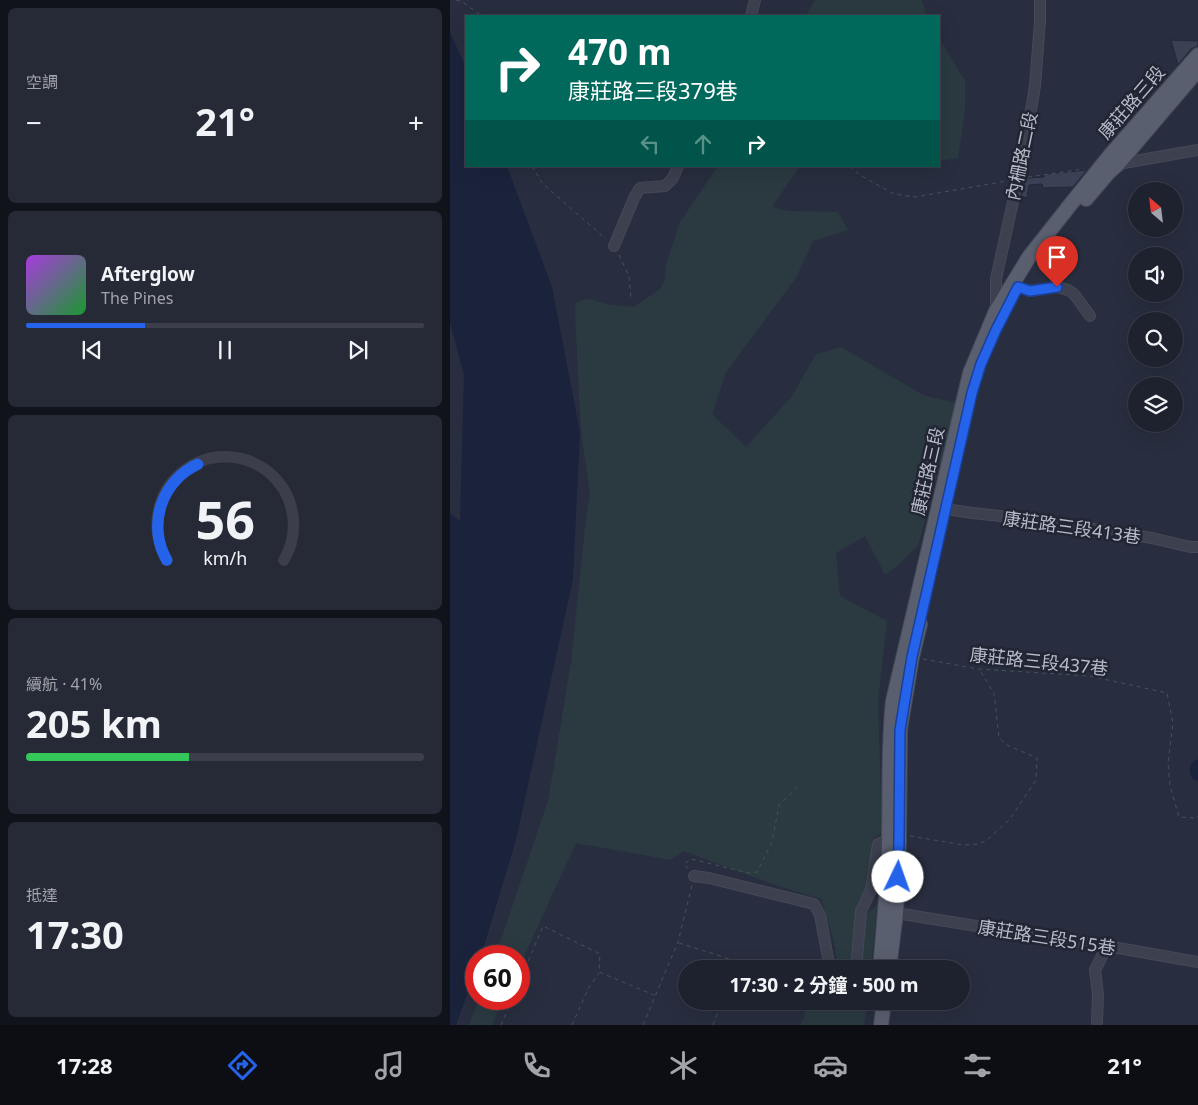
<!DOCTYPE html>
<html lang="zh-TW">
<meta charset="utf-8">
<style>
body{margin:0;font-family:"Noto Sans","Noto Sans TC",sans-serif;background:#262a37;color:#f1f3f6;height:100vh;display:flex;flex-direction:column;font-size:19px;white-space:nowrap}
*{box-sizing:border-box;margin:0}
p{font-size:16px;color:#a1a4aa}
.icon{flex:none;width:28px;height:28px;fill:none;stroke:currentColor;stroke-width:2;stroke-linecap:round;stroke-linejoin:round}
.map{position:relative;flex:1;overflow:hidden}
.details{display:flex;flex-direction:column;gap:8px;padding:8px;background:#10131a;width:450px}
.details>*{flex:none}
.banner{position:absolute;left:15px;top:15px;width:475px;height:152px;border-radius:0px;box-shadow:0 5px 20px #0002,0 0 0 1px #3c3f4b;background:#00695c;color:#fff;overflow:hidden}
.needle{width:32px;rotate:332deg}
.controls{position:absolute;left:678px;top:182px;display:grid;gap:10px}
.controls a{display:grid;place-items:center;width:55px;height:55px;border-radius:50%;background:#1e222f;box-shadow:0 5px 20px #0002,0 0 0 1px #3c3f4b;font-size:25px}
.speed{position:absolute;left:15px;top:945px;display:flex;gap:10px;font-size:25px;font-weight:700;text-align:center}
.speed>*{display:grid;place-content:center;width:65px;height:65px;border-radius:50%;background:#1e222f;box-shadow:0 5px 20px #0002,0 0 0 1px #3c3f4b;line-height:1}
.speed .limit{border:8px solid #d22;background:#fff;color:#111}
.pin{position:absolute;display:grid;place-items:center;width:42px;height:42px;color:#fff;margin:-51px -21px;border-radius:50% 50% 50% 0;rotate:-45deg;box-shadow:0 0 5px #0007}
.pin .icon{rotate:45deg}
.me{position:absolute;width:55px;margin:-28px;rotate:3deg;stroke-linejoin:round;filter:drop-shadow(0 0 4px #0008)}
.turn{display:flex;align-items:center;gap:18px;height:105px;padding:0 20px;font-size:22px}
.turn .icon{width:65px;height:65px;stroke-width:2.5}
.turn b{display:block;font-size:35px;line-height:42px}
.lanes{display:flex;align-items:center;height:48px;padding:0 20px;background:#0003;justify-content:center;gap:25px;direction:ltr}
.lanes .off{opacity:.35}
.big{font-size:38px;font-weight:700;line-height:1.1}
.details .card{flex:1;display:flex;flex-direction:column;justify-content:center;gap:8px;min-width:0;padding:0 18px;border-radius:8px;background:#262a37}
.details .dial{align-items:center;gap:0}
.dial svg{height:130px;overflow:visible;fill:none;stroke:#3c3f4b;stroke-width:7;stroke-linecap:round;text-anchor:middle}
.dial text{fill:#f1f3f6;stroke:none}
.song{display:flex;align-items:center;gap:15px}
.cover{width:60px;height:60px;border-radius:8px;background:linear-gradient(135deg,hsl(280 70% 55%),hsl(130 70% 35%))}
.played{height:5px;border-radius:2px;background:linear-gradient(90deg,#2563eb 30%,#3c3f4b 30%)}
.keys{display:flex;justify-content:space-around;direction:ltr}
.heat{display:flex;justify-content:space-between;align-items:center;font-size:28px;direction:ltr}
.charge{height:8px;border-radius:4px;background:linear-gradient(90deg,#34c759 41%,#3c3f4b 0)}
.trip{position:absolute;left:228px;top:960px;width:292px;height:50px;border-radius:25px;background:#1e222f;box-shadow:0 5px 20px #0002,0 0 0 1px #3c3f4b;font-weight:700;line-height:50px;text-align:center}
.tab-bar{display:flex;height:80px;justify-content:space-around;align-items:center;background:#0c0e13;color:#a1a4aa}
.tab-bar .icon{width:35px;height:35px}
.tab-bar .selected{color:#2563eb}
.tab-bar b{font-size:22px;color:#f1f3f6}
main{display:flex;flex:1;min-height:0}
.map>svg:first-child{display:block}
.green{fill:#2a3a40}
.water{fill:#1b233c}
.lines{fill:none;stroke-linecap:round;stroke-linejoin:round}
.river{stroke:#1b233c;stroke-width:15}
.building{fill:#3a4154;stroke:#232736}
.minor-casing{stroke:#454958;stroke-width:12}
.major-casing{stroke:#454958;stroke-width:16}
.path{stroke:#435358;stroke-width:1;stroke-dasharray:4 4;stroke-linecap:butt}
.minor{stroke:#3c404f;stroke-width:10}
.major{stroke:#5a5f6f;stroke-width:14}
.route-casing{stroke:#184099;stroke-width:12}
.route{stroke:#2563eb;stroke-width:9}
.labels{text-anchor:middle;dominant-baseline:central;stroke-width:5;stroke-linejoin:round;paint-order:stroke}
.street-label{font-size:18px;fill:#b8bcc9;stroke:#212534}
</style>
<main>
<section class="details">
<div class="card"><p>空調</p>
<div class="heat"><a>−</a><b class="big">21°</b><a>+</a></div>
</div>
<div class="card">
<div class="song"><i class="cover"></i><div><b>Afterglow</b><p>The Pines</p></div></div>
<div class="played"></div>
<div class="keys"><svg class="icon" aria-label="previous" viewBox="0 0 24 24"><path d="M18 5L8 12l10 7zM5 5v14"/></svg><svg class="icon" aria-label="pause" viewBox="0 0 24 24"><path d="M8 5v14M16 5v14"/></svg><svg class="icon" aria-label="next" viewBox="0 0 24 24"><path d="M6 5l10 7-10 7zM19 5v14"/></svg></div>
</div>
<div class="card dial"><svg viewBox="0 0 100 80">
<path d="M14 69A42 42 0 1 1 86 69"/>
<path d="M14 69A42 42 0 0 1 33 10" stroke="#2563eb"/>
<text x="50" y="56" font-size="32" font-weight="700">56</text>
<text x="50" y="72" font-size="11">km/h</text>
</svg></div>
<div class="card"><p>續航 · 41%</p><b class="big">205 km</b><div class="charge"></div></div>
<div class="card"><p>抵達</p><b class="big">17:30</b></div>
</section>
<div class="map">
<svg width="748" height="1025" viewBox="0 0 748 1025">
<rect width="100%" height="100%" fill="#282e3f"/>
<g class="green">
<path d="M365,0H472L476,16H355Z"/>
<path d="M489,38L515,81V110L508,158L489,161Z"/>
<path d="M268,166H350L322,207L339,211L388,212L398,230L363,241L346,278L276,372L262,414L296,447L342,396L366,354L391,347L475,396L507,403L468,546L448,565L435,575L415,536L386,553L390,596L437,621L428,701L432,833L424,838L419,882L408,905L401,969H388L384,942L371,899L319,883L234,851L220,860L126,843L69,967V956H45L61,910L98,801L121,662L137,509L140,494L132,439L129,398L125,310L126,303L133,300L140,299L160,305L184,307L210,289L215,279L216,264L230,222Z"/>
<path d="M427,905L421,969H410L413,917Z"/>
<path d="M29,999H54L42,1025H19Z"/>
<path d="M355,1001H379L380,1004L389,1001H418L414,1025H349L354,1019Z"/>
</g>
<path class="water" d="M0,32L16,68V166H57L102,287L130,432L123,579L66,840L31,956H26V970L6,1025H0V513L10,521L14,375L0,322Z"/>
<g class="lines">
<path class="river" d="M748,767L747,770L748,773"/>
</g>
<g class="building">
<path d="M721,40L748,41V46L741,49L728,65Z"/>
<path d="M637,170L623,187L593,188L592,184L579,185L577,198L571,196L575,180L577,178L594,177L595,174Z"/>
</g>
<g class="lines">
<g class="minor-casing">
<g id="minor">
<path d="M301,16L305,0"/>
<path d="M668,164L748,150"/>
<path d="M164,246L184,198L190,188L215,186L223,178L228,166"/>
<path d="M562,285L580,291L607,287L618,290L624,294L640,316"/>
<path d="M546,310V279L575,147L585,86L590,21V0"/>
<path d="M496,509L522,513L578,519L702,538L740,547H748"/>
<path d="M244,876L259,878L364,904L370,915L380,969"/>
<path d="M446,913L588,936L657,946L748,962"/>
<path d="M406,969L411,911L421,890L428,844L444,837"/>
<path d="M386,1001H387"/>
<path d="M647,1022L648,995L645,970L657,946"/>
</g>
</g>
<g class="major-casing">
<g id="major">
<path d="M636,199L659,172L668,164L748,70"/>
<path d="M439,968L446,913L449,841L450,729L462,657L470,624"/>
<path d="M430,969C434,926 438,882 439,839C440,793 438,746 443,701L520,373L546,311L579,257L624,200L662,153L748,55"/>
<path d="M431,1025L434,1001"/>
</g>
</g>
<g class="path">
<path d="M6,0L11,1L32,16"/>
<path d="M82,166L93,184L156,239"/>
<path d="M400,166L410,175L444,194L465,197L557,181"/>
<path d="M578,177L634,169"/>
<path d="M169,255L179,276L181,299"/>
<path d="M473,659L528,669L640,676L717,693L723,723L718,763L720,786L729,817L744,818L748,816"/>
<path d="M460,836L514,845L529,844L537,840L560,819L586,780L587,758L557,745L549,738L544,693L529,669"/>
<path d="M238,869L234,864L241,859L299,873L307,872L322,842L329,805L351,784"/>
<path d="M229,943L286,961L283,969"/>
<path d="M69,983L93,926L150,954L149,972L204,995"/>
<path d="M51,1025L62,999"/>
<path d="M122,1025L139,987L149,973"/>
<path d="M193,1025L228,942L242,885"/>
<path d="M263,1025L272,1001"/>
</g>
<use href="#minor" class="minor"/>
<use href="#major" class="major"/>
</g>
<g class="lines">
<g class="route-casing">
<path id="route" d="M448,877L449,841L450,730L462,657L522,393L531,364L546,330L568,287L580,291L607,287"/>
</g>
<use href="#route" class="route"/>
</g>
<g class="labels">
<g class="street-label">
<text transform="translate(681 102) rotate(-49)">康莊路三段</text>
<text transform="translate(571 156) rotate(-78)">內柵路二段</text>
<text transform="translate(477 471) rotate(-77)">康莊路三段</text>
<text transform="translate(622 527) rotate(8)">康莊路三段413巷</text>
<text transform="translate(589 661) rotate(6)">康莊路三段437巷</text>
<text transform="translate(597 937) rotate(9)">康莊路三段515巷</text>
</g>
</g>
</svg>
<div class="controls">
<a><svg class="needle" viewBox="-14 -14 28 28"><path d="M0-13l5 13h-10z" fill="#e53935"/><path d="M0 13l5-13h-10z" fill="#a1a4aa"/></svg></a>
<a><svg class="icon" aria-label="sound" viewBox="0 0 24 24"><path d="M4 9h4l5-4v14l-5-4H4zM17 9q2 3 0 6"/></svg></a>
<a><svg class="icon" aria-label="search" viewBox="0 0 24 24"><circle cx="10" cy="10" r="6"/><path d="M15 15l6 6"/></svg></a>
<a><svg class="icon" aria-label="layers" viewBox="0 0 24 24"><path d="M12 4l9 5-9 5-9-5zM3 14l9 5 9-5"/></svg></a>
</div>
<div class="speed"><div class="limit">60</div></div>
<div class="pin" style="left:607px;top:287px;background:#d93025"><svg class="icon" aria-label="arrive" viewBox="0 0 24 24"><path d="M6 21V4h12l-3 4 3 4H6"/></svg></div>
<svg class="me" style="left:448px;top:877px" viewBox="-20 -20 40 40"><circle r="19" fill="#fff"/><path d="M0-13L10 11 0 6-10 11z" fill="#2563eb"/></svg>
<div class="trip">17:30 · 2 分鐘 · 500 m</div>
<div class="banner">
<div class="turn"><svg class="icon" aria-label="right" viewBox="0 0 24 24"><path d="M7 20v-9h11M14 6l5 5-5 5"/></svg><div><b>470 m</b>康莊路三段379巷</div></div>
<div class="lanes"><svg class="icon off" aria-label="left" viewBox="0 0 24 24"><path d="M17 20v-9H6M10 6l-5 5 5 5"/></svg><svg class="icon off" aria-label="ahead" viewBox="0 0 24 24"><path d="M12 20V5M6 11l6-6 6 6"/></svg><svg class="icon" aria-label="right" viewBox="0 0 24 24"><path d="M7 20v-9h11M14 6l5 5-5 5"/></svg></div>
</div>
</div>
</main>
<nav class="tab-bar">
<b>17:28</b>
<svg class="icon selected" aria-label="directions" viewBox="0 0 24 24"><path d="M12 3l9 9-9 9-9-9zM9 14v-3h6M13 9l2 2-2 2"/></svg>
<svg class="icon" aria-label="music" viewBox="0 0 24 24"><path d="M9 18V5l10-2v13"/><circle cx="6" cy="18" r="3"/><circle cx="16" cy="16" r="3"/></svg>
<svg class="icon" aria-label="phone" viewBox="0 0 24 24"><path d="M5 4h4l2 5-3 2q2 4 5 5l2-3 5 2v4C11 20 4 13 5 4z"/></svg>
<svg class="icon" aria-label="climate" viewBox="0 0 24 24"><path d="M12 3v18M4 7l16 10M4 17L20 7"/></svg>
<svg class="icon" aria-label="car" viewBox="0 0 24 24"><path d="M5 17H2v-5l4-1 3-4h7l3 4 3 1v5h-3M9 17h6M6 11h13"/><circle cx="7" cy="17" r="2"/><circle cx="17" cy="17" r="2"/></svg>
<svg class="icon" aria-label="filters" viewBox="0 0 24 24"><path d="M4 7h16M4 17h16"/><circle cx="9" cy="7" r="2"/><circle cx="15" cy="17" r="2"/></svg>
<b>21°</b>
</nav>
